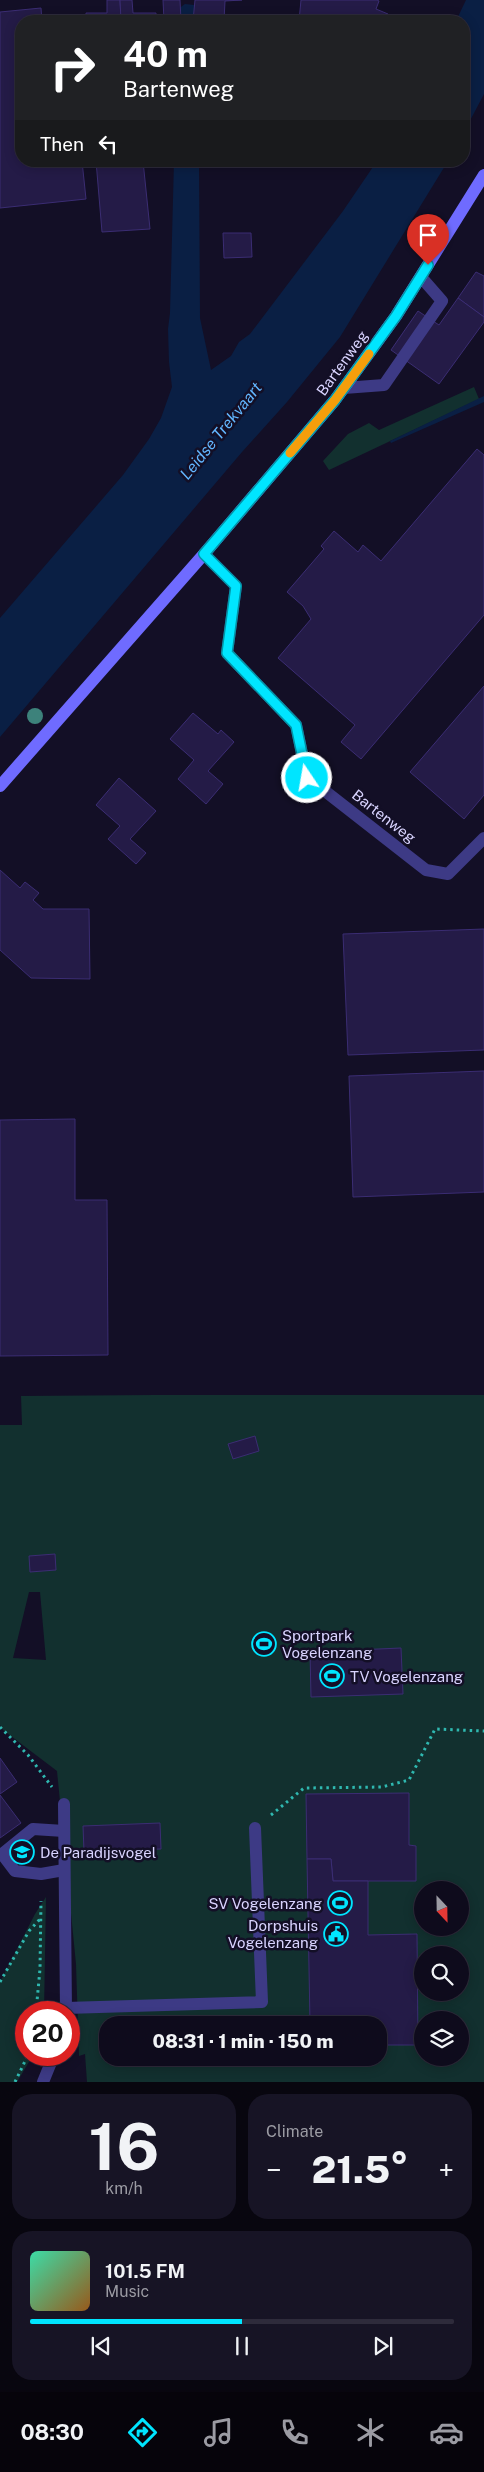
<!DOCTYPE html>
<meta charset="utf-8">
<style>
body{margin:0;font-family:"Public Sans",sans-serif;background:#171425;color:#f1f3f6;height:100vh;display:flex;flex-direction:column;font-size:19px;white-space:nowrap}
*{box-sizing:border-box;margin:0}
p{font-size:16px;color:#9b9ba3}
.icon{flex:none;width:28px;height:28px;fill:none;stroke:currentColor;stroke-width:2;stroke-linecap:round;stroke-linejoin:round}
.map{position:relative;height:2082px;overflow:hidden}
.details{display:flex;flex-direction:column;gap:12px;padding:12px;background:#08060f;flex:1}
.details>*{flex:none}
.hud{position:absolute;left:15px;top:15px;width:455px;height:152px;border-radius:20px;box-shadow:0 2px 12px #0003,0 0 0 1px #2e2b3b;background:#202124;color:#fff;overflow:hidden}
.needle{width:32px;rotate:158deg}
.tools{position:absolute;left:414px;top:1881px;display:grid;gap:10px}
.tools a{display:grid;place-items:center;width:55px;height:55px;border-radius:50%;background:#0e0b1c;box-shadow:0 2px 12px #0003,0 0 0 1px #2e2b3b;font-size:25px}
.speed{position:absolute;left:15px;top:2001px;display:flex;gap:10px;font-size:25px;font-weight:700;text-align:center}
.speed>*{display:grid;place-content:center;width:65px;height:65px;border-radius:50%;background:#0e0b1c;box-shadow:0 2px 12px #0003,0 0 0 1px #2e2b3b;line-height:1}
.speed .limit{border:8px solid #d22;background:#fff;color:#111}
.pin{position:absolute;display:grid;place-items:center;width:42px;height:42px;color:#fff;margin:-51px -21px;border-radius:50% 50% 50% 0;rotate:-45deg;box-shadow:0 0 5px #0007}
.pin .icon{rotate:45deg}
.me{position:absolute;width:55px;margin:-28px;rotate:348deg;stroke-linejoin:round;filter:drop-shadow(0 0 4px #0008)}
.turn{display:flex;align-items:center;gap:18px;height:105px;padding:0 25px;font-size:22px}
.turn .icon{width:65px;height:65px;stroke-width:2.5}
.turn b{display:block;font-size:35px;line-height:42px}
.then{display:flex;align-items:center;height:48px;padding:0 25px;background:#0003;gap:10px;font-size:19px}
.big{font-size:38px;font-weight:800;line-height:1.1}
.details .card{flex:1;display:flex;flex-direction:column;justify-content:center;gap:8px;min-width:0;padding:0 18px;border-radius:20px;background:#171425}
.details .dial{align-items:center;gap:0}
.dial b{font-size:65px;line-height:1}
.song{display:flex;align-items:center;gap:15px}
.cover{width:60px;height:60px;border-radius:8px;background:linear-gradient(135deg,hsl(160 70% 55%),hsl(30 70% 35%))}
.played{height:5px;border-radius:2px;background:linear-gradient(90deg,#00e5ff 50%,#2e2b3b 50%)}
.keys{display:flex;justify-content:space-around;direction:ltr}
.heat{display:flex;justify-content:space-between;align-items:center;font-size:28px;direction:ltr}
.details .tiles{flex:1;display:grid;gap:12px;grid-template-columns:1fr 1fr}
.card:last-child{grid-column:span 2}
.trip{position:absolute;left:99px;top:2016px;width:288px;height:50px;border-radius:20px;background:#0e0b1c;box-shadow:0 2px 12px #0003,0 0 0 1px #2e2b3b;font-weight:800;line-height:50px;text-align:center}
.tabs{display:flex;height:80px;justify-content:space-around;align-items:center;background:#06040b;color:#9b9ba3}
.tabs .icon{width:35px;height:35px}
.tabs .current{color:#00e5ff}
.tabs b{font-size:22px;color:#f1f3f6}
.map>svg:first-child{display:block}
.green{fill:#12302f;fill-rule:evenodd}
.water{fill:#0a1f44}
.building{fill:#241b47;stroke:#3b2d73}
.lines{fill:none;stroke-linecap:round;stroke-linejoin:round}
.path{stroke:#2fb8b0;stroke-width:3;stroke-dasharray:2.5 4;stroke-linecap:butt}
.lane{stroke:#3d3a85;stroke-width:12}
.street{stroke:#3d3a85;stroke-width:12}
.secondary{stroke:#6f6bff;stroke-width:12}
.tree{fill:#3d827b}
.route-casing{stroke:#0095a6;stroke-width:12}
.route{stroke:#00e5ff;stroke-width:9}
.slow{stroke:#f59e0b;stroke-width:9}
.labels{text-anchor:middle;dominant-baseline:central;stroke-width:5;stroke-linejoin:round;paint-order:stroke}
.street-label{font-size:15px;fill:#d9d4ff;stroke:#130f26}
.poi-label{font-size:15px;fill:#d9d4ff;stroke:#130f26;text-anchor:start}
.water-label{font-size:16px;font-style:italic;fill:#62b6ff;stroke:#130f26}
</style>
<div class="map">
<svg width="484" height="2082" viewBox="0 0 484 2082">
<rect width="100%" height="100%" fill="#130f26"/>
<g class="green">
<path d="M474,387L479,399L329,470L323,461L348,434L369,423L379,430Z"/>
<path d="M155,1395H484V2082H87L85,2054L79,2056L76,1964L57,1771L3,1730L0,1725V1425H22L21,1396ZM29,1592H40L46,1660L13,1658ZM422,1890H460V1928H422ZM422,1955H460V1992H422ZM422,2020H460V2058H422ZM108,2025H378V2058H108Z"/>
<path d="M46,1897L44,2012H26V2055H33L17,2082H0V1982L35,1914Z"/>
</g>
<g class="water">
<path d="M466,0H484V94L464,132V21H456Z"/>
<path d="M185,4L194,5L198,11V21H178V9Z"/>
<path d="M174,161H199L200,318L211,370L231,356L239,342L250,334L343,211L377,161H448L340,337L287,402L242,452L0,737V618L123,475L149,439L161,418L172,387L169,362L168,329L170,313Z"/>
<path d="M484,396V402L391,443L390,441Z"/>
</g>
<g class="building">
<path d="M107,0H120L121,21H86V13H107Z"/>
<path d="M120,0H132L133,13H156V21H121Z"/>
<path d="M163,0H180L181,21H164Z"/>
<path d="M195,0H242L225,1L224,21H193Z"/>
<path d="M301,0H377L379,1L376,9L388,14L385,21H299Z"/>
<path d="M41,8L42,21H21V161H82L86,199L0,208V12Z"/>
<path d="M96,161H143L150,229L102,232Z"/>
<path d="M223,233H251L252,257L224,258Z"/>
<path d="M476,272L484,276V317L458,298Z"/>
<path d="M458,298L484,317V322L439,384L391,350L418,311L439,325Z"/>
<path d="M477,449L484,455V615L361,759L341,742L355,725L278,658L311,619L303,606L287,592L324,549L321,546L334,531L358,552L363,545L381,561Z"/>
<path d="M484,686V795L464,819L410,772Z"/>
<path d="M193,713L218,734L221,730L234,742L208,771L223,784L206,804L178,779L194,760L170,739Z"/>
<path d="M119,778L156,811L130,839L146,853L136,864L108,839L120,826L96,805Z"/>
<path d="M0,870L20,888L25,882L39,893L33,900L43,909H89L90,979L31,978L0,950Z"/>
<path d="M484,929V1050L348,1055L343,934Z"/>
<path d="M484,1071V1192L353,1197L349,1076Z"/>
<path d="M75,1119V1200H107L108,1355L0,1356V1120Z"/>
<path d="M255,1436L259,1451L233,1459L228,1444Z"/>
<path d="M55,1554L56,1570L30,1572L29,1556Z"/>
<path d="M401,1648L403,1694L311,1697L310,1652Z"/>
<path d="M0,1758L17,1782L0,1794Z"/>
<path d="M409,1793V1845L416,1846V1881H333L331,1859H307L306,1794Z"/>
<path d="M0,1795L21,1823L0,1838Z"/>
<path d="M160,1823L161,1849L84,1851L83,1826Z"/>
<path d="M307,1859H331L333,1881H368V1935L417,1934L418,2045H378V2025H346V2019L339,2020V2023H310Z"/>
</g>
<g class="lines">
<g class="path">
<path d="M0,1727L28,1755L52,1787"/>
<path d="M271,1815L304,1788L382,1787L409,1780L435,1729L484,1731"/>
<path d="M0,1982L29,1931L41,1918"/>
<path d="M36,2012L40,1969L41,1901"/>
<path d="M72,2045L76,2031"/>
<path d="M15,2082L28,2055"/>
</g>
<g class="lane">
<path d="M344,388L384,385L442,301L421,277"/>
<path d="M204,554L236,586L227,653L296,725L307,777L426,870L448,874L484,838"/>
<path d="M64,1870L41,1874L15,1871L2,1854L33,1829L64,1831"/>
<path d="M66,2008L262,2002L255,1828"/>
</g>
<g class="street">
<path d="M64,1804L66,2012"/>
<path d="M43,2082L54,2055"/>
</g>
<path class="secondary" d="M0,786L204,554L335,400L396,316L484,175"/>
</g>
<circle class="tree" cx="35" cy="716" r="8"/>
<g class="lines">
<g class="route-casing">
<path id="route" d="M307,778L296,725L227,653L236,586L204,554L335,400L396,316L428,265"/>
</g>
<use href="#route" class="route"/>
<path class="slow" d="M290,453L335,400L369,354"/>
</g>
<defs>
<g id="stadium-ring" transform="scale(1.25)"><circle r="9.5" fill="#130f26" stroke="#00e5ff" stroke-width="1.5"/><path d="M0-5a6.5 5 0 1 0 0 10a6.5 5 0 1 0 0-10ZM-3.5-1.8h7v3.6h-7Z" fill="#00e5ff"/></g>
<g id="school-ring" transform="scale(1.25)"><circle r="9.5" fill="#130f26" stroke="#00e5ff" stroke-width="1.5"/><path d="M0-5L7-2L0 1L-7-2ZM-4 1L0 2.5L4 1V4Q0 6-4 4Z" fill="#00e5ff"/></g>
<g id="civic-ring" transform="scale(1.25)"><circle r="9.5" fill="#130f26" stroke="#00e5ff" stroke-width="1.5"/><path d="M-.6-6.5H3V-4.5H.6V-3L4-1V1h2V6H-6V1h2V-1L-.6-3ZM-1.2 2.5V6h2.4V2.5Z" fill="#00e5ff"/></g>
</defs>
<g fill-rule="evenodd">
<use href="#stadium-ring" x="264" y="1644"/>
<use href="#stadium-ring" x="332" y="1676"/>
<use href="#school-ring" x="22" y="1852"/>
<use href="#stadium-ring" x="340" y="1903"/>
<use href="#civic-ring" x="336" y="1934"/>
</g>
<g class="labels">
<g class="street-label">
<text transform="translate(342 363) rotate(-54)">Bartenweg</text>
<text transform="translate(384 816) rotate(38)">Bartenweg</text>
</g>
<g class="poi-label">
<text x="282" y="1635">Sportpark<tspan x="282" dy="17">Vogelenzang</tspan></text>
<text x="350" y="1676">TV Vogelenzang</text>
<text x="40" y="1852">De Paradijsvogel</text>
<text x="322" y="1903" text-anchor="end">SV Vogelenzang</text>
<text x="318" y="1925" text-anchor="end">Dorpshuis<tspan x="318" dy="17">Vogelenzang</tspan></text>
</g>
<g class="water-label">
<text transform="translate(221 431) rotate(-51)">Leidse Trekvaart</text>
</g>
</g>
</svg>
<div class="tools">
<a><svg class="needle" viewBox="-14 -14 28 28"><path d="M0-13l5 13h-10z" fill="#e53935"/><path d="M0 13l5-13h-10z" fill="#9b9ba3"/></svg></a>
<a><svg class="icon" aria-label="search" viewBox="0 0 24 24"><circle cx="10" cy="10" r="6"/><path d="M15 15l6 6"/></svg></a>
<a><svg class="icon" aria-label="layers" viewBox="0 0 24 24"><path d="M12 4l9 5-9 5-9-5zM3 14l9 5 9-5"/></svg></a>
</div>
<div class="speed"><div class="limit">20</div></div>
<div class="pin" style="left:428px;top:265px;background:#d93025"><svg class="icon" aria-label="arrive" viewBox="0 0 24 24"><path d="M6 21V4h12l-3 4 3 4H6"/></svg></div>
<svg class="me" style="left:307px;top:778px" viewBox="-20 -20 40 40"><circle r="17" fill="#00e5ff" stroke="#fff" stroke-width="3"/><path d="M0-11L8 9 0 5-8 9z" fill="#fff"/></svg>
<div class="trip">08:31 · 1 min · 150 m</div>
<div class="hud">
<div class="turn"><svg class="icon" aria-label="right" viewBox="0 0 24 24"><path d="M7 20v-9h11M14 6l5 5-5 5"/></svg><div><b>40 m</b>Bartenweg</div></div>
<div class="then">Then<svg class="icon" aria-label="left" viewBox="0 0 24 24"><path d="M17 20v-9H6M10 6l-5 5 5 5"/></svg></div>
</div>
</div>
<section class="details">
<div class="tiles">
<div class="card dial"><b>16</b><p>km/h</p></div>
<div class="card"><p>Climate</p>
<div class="heat"><a>−</a><b class="big">21.5°</b><a>+</a></div>
</div>
<div class="card">
<div class="song"><i class="cover"></i><div><b>101.5 FM</b><p>Music</p></div></div>
<div class="played"></div>
<div class="keys"><svg class="icon" aria-label="previous" viewBox="0 0 24 24"><path d="M18 5L8 12l10 7zM5 5v14"/></svg><svg class="icon" aria-label="pause" viewBox="0 0 24 24"><path d="M8 5v14M16 5v14"/></svg><svg class="icon" aria-label="next" viewBox="0 0 24 24"><path d="M6 5l10 7-10 7zM19 5v14"/></svg></div>
</div>
</div>
</section>
<nav class="tabs">
<b>08:30</b>
<svg class="icon current" aria-label="directions" viewBox="0 0 24 24"><path d="M12 3l9 9-9 9-9-9zM9 14v-3h6M13 9l2 2-2 2"/></svg>
<svg class="icon" aria-label="music" viewBox="0 0 24 24"><path d="M9 18V5l10-2v13"/><circle cx="6" cy="18" r="3"/><circle cx="16" cy="16" r="3"/></svg>
<svg class="icon" aria-label="phone" viewBox="0 0 24 24"><path d="M5 4h4l2 5-3 2q2 4 5 5l2-3 5 2v4C11 20 4 13 5 4z"/></svg>
<svg class="icon" aria-label="climate" viewBox="0 0 24 24"><path d="M12 3v18M4 7l16 10M4 17L20 7"/></svg>
<svg class="icon" aria-label="car" viewBox="0 0 24 24"><path d="M5 17H2v-5l4-1 3-4h7l3 4 3 1v5h-3M9 17h6M6 11h13"/><circle cx="7" cy="17" r="2"/><circle cx="17" cy="17" r="2"/></svg>
</nav>
